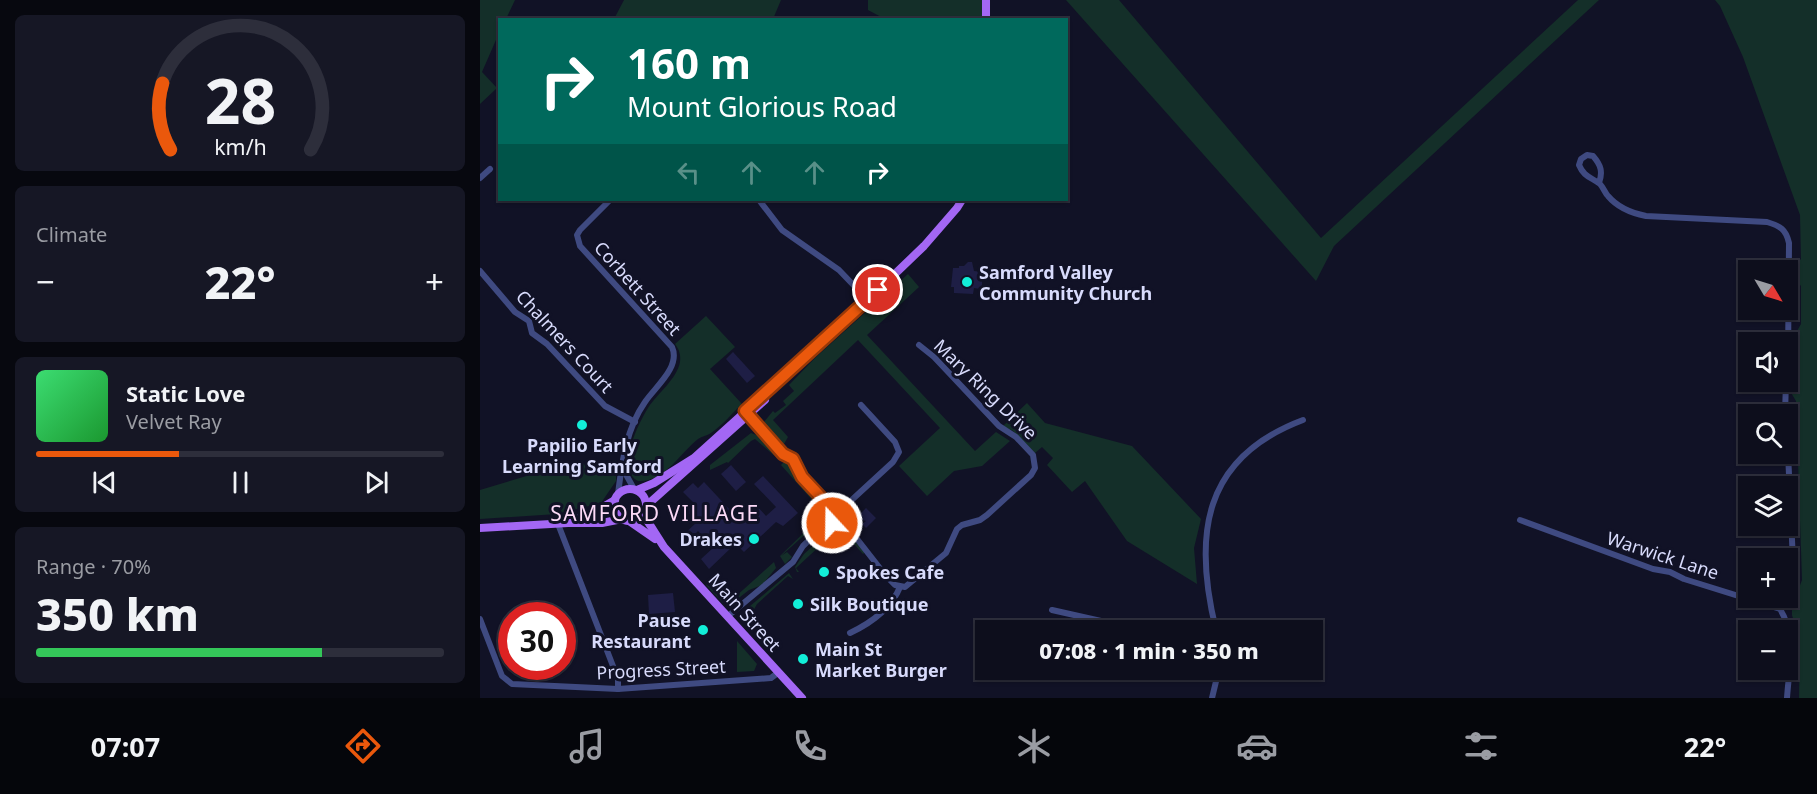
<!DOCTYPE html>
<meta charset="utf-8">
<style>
body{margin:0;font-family:"Noto Sans",sans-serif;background:#161725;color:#f1f3f6;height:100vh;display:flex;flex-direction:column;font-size:22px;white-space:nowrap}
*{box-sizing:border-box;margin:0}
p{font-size:20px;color:#9a9ca3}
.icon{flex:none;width:33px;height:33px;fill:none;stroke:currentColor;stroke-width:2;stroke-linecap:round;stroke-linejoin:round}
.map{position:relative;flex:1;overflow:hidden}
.side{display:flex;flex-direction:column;gap:15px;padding:15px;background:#07080f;width:480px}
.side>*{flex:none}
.top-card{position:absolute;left:18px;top:18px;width:570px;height:183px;border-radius:0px;box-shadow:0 2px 4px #0004,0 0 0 2px #2d2e3b;background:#00695c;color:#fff;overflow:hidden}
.needle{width:39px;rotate:128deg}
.fabs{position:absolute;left:1258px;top:260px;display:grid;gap:12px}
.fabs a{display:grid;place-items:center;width:60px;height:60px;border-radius:0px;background:#0d0e1c;box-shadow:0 2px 4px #0004,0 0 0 2px #2d2e3b;font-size:30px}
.speed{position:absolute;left:18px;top:602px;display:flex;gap:12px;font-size:30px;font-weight:700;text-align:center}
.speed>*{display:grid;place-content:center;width:78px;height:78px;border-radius:50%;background:#0d0e1c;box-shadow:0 2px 4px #0004,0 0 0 2px #2d2e3b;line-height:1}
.speed .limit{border:9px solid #d22;background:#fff;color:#111}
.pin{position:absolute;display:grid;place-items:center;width:51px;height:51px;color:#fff;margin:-26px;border:3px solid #fff;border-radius:50%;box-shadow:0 2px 6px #0007}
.me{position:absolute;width:66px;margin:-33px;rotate:339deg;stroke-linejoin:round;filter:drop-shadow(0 0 4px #0008)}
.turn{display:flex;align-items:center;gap:21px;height:126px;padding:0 30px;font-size:27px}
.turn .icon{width:78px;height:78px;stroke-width:2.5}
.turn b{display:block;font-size:42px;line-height:51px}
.lanes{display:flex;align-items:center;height:57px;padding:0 30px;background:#0003;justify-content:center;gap:30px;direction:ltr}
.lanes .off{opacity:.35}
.big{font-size:45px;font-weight:800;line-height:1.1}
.side .tile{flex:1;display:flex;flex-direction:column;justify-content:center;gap:9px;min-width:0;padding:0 21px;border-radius:9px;background:#161725}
.side .dial{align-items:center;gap:0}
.dial svg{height:156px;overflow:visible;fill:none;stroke:#2d2e3b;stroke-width:7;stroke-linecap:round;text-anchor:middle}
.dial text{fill:#f1f3f6;stroke:none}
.song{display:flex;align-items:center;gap:18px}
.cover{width:72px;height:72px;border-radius:9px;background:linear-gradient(135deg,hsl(140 70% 55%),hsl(130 70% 35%))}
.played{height:6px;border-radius:3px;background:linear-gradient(90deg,#ea580c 35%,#2d2e3b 35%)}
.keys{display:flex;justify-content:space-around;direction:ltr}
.heat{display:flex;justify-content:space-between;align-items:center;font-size:33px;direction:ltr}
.charge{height:9px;border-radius:4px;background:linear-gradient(90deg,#34c759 70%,#2d2e3b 0)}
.trip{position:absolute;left:495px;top:620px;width:348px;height:60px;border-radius:0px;background:#0d0e1c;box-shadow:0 2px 4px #0004,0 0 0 2px #2d2e3b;font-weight:800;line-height:60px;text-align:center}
.menu{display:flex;height:96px;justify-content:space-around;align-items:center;background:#05060b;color:#9a9ca3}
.menu .icon{width:42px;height:42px}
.menu .current{color:#ea580c}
.menu b{font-size:27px;color:#f1f3f6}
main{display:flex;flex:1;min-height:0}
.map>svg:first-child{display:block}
.green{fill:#142f29}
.building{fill:#1e1e45}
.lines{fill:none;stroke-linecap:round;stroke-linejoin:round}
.minor{stroke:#3f4a81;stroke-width:6}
.major{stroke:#a367f4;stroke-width:8}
.route-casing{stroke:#983908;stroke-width:15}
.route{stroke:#ea580c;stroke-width:10}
.poi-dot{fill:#12eed8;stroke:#111226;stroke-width:2}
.labels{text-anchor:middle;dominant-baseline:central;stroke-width:6;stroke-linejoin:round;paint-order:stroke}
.poi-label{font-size:18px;font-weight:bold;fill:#d8dbfc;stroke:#111226;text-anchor:start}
.street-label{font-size:18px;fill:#d8dbfc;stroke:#111226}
.quarter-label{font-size:21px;letter-spacing:1.5px;fill:#fcdaf7;stroke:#111226}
</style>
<main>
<section class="side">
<div class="tile dial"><svg viewBox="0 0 100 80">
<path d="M14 69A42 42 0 1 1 86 69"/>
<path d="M14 69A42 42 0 0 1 10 35" stroke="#ea580c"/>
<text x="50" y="56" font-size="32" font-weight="700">28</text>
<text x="50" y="72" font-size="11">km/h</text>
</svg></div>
<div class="tile"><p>Climate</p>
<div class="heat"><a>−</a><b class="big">22°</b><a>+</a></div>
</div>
<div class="tile">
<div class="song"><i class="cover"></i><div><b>Static Love</b><p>Velvet Ray</p></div></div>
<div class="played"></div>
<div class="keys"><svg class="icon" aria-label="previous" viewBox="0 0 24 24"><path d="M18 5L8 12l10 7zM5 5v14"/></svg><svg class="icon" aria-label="pause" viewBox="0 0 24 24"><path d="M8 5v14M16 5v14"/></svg><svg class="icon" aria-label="next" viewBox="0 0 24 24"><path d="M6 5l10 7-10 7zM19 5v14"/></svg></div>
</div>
<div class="tile"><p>Range · 70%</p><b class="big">350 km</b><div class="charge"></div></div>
</section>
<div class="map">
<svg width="1337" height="698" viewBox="0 0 1337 698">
<rect width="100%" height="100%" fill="#111226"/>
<g class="green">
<path d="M0,0H35L26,19L20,20L19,33L2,72L17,88L0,104Z"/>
<path d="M144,0H301L293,19H134Z"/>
<path d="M388,0H502L504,19H405L388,10Z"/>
<path d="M586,0H639L841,238L1098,0H1119L854,246L836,281Z"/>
<path d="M1235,0H1337V698H1319L1320,642L1312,615V607L1322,580L1316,401L1310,391L1312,368L1320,362L1317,331L1321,324V286L1313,277V266L1321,259L1320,215L1263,57L1240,6Z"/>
<path d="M428,274L439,287L387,335L495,451L516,432L530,441L502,466L474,471L447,496L419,466L460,428L378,340L293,420L308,437L304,444L286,428L284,422L293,411L295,413L306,405L303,401L314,391L309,385L335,358Z"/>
<path d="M226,316L255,347L230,369L262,404C252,413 243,425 231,433C227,436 222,436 218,439C200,453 184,483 158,481C136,469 158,424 168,408C177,394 197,379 200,362C201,355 199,349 195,344Z"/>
<path d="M547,403L565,423L652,446L721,519L714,548L717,584L647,541L605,481L592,492L567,465L573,458L562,447L555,453L533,431L523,426Z"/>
<path d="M271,433L279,436L297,458L275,439L271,441L248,463L247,462L230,470V465Z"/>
<path d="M100,460L106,466L136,460V481L121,503L77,514L0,519V490Z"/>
<path d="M305,461H309L317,479L340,501L344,512L342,522L335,530H330L301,556L307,552L312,557L305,564L300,556L342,515L341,510L301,465L297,469Z"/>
<path d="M358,526L368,532L386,551L383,554L363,532L356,531L316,568L319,572H317L315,567L324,554L345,535L348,528Z"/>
<path d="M294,562L296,568L282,585L269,590L251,604L243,603L226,585L232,580L247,596L254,598Z"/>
<path d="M309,573L313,579L308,576L277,604L271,615L275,621L267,629L261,617L263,612Z"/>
<path d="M257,641L277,664L274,671L257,672Z"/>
</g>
<g class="building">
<path d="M488,262H492L494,271L502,272V286L500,289L494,288L493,294L474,293V287H471L473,268H479V266H484Z"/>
<path d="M253,352L275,376L267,383L246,359Z"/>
<path d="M251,465L266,482L256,491L241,474Z"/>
<path d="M283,476L318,513L303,526L296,522L264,552L259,547L253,546L229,569L221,559L233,548L218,531L207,542L202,536L217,522L210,514H203L204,504H215L203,492L213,483L218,488L224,482L251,511L249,513L258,522L276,505L286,516L296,507L274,484Z"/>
<path d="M386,508L396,518L386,528L382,524L386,521L376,518Z"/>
<path d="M193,593L195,612L169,614L168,595Z"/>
</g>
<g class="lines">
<g class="minor">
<path d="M0,178L10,169"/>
<path d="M1119,183C1123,172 1121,165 1113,156L1107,155L1101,159L1099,165C1104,177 1111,177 1120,184C1123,187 1125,193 1128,196C1138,208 1151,213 1166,216L1287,222C1300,226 1306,229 1309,243L1308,364"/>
<path d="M130,200L100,230L97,235L100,246L192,347C201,367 175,387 165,402C146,429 142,462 138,494"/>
<path d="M279,200L302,230L359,270L381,293"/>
<path d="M0,271L35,312L49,321L52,333L67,344L125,406L155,422"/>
<path d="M266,412L303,454L313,459L322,477L350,507"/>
<path d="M1305,414L1306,381"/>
<path d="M1308,453L1314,583L1308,597"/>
<path d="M143,469L154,489"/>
<circle cx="356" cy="514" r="10"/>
<path d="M363,508L413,462L419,452L415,442L381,405"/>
<path d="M1040,520L1173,569L1190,572L1204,579L1300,609C1317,636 1309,667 1307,698"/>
<path d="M363,521L406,576L415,585L425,587L466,553L477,529L482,525L500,520L507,515L551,475L555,468L553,455L536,437L519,426L454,357L439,345"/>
<path d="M78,524L138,679V689"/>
<path d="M572,610L661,630"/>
<path d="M248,616L313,562L323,546L349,521"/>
<path d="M0,619L22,676L32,684L138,689L291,678L299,672"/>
<path d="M736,630C713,536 722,458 823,420"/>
<path d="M370,633C391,623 411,609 420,587"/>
<path d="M732,698L739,669"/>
</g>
<g class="major">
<path d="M506,20V0"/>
<circle cx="150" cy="505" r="16"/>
<path d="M157,490L174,483L214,458L368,319L444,246L477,208L482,200"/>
<path d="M166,506L285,400"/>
<path d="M163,514L184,547L322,698"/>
<path d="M91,521L118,510L135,500"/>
<path d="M149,521L175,539"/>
<path d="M0,528L88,523H122L142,519"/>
</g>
</g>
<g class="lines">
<g class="route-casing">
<path id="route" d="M352,523L346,516L350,507L322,477L313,459L303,454L265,411L398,290"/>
</g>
<use href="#route" class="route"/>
</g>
<g class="poi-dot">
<circle cx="487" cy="282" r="6"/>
<circle cx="102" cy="425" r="6"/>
<circle cx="274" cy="539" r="6"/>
<circle cx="344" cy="572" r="6"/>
<circle cx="318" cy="604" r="6"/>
<circle cx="223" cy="630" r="6"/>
<circle cx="323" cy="659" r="6"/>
</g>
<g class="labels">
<g class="poi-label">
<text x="499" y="272">Samford Valley<tspan x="499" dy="21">Community Church</tspan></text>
<text x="102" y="445" text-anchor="middle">Papilio Early<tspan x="102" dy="21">Learning Samford</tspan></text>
<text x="262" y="539" text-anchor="end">Drakes</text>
<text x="356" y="572">Spokes Cafe</text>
<text x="330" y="604">Silk Boutique</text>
<text x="211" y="620" text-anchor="end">Pause<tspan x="211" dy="21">Restaurant</tspan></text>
<text x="335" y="649">Main St<tspan x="335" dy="21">Market Burger</tspan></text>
</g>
<g class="street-label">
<text transform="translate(158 288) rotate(48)">Corbett Street</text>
<text transform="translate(85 341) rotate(47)">Chalmers Court</text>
<text transform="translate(506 389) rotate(44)">Mary Ring Drive</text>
<text transform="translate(1183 555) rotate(18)">Warwick Lane</text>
<text transform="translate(265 612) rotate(48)">Main Street</text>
<text transform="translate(181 669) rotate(-3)">Progress Street</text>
</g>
<g class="quarter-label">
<text x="175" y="513">SAMFORD VILLAGE</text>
</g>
</g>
</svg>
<div class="fabs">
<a><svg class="needle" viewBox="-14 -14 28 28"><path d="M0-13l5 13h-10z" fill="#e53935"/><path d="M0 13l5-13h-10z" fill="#9a9ca3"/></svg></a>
<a><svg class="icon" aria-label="sound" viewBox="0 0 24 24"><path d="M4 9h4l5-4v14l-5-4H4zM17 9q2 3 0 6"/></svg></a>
<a><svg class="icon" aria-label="search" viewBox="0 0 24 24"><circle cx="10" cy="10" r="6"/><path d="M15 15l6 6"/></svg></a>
<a><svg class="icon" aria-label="layers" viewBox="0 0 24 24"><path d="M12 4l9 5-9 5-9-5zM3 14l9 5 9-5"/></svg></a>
<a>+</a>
<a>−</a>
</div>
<div class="speed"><div class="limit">30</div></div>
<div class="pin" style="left:398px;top:290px;background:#d93025"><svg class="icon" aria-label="arrive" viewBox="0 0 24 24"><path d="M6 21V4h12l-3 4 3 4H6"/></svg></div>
<svg class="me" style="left:352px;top:523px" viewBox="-20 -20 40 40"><circle r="17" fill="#ea580c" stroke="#fff" stroke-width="3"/><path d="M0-11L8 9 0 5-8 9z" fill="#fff"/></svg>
<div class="trip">07:08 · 1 min · 350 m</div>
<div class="top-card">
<div class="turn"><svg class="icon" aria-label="right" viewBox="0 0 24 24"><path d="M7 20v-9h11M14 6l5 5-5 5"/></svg><div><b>160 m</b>Mount Glorious Road</div></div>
<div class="lanes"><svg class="icon off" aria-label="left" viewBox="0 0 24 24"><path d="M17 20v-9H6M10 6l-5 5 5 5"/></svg><svg class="icon off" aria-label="ahead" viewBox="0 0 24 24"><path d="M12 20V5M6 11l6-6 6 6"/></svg><svg class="icon off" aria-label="ahead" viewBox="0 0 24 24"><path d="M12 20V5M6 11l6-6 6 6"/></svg><svg class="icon" aria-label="right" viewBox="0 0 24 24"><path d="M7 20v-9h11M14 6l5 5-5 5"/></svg></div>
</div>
</div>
</main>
<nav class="menu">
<b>07:07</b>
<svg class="icon current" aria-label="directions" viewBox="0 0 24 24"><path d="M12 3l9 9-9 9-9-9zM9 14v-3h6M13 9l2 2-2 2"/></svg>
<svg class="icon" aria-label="music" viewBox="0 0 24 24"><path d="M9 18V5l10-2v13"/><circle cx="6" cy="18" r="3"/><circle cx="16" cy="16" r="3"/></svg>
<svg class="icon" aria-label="phone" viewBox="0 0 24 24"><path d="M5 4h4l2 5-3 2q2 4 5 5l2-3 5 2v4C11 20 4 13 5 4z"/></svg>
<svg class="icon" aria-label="climate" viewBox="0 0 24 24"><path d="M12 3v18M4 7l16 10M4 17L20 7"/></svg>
<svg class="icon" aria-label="car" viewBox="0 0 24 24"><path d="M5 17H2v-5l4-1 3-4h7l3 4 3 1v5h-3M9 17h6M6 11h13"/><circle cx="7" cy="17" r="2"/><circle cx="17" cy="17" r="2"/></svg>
<svg class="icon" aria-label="filters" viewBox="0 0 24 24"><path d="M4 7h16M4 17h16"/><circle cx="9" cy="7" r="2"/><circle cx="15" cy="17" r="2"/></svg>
<b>22°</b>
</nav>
